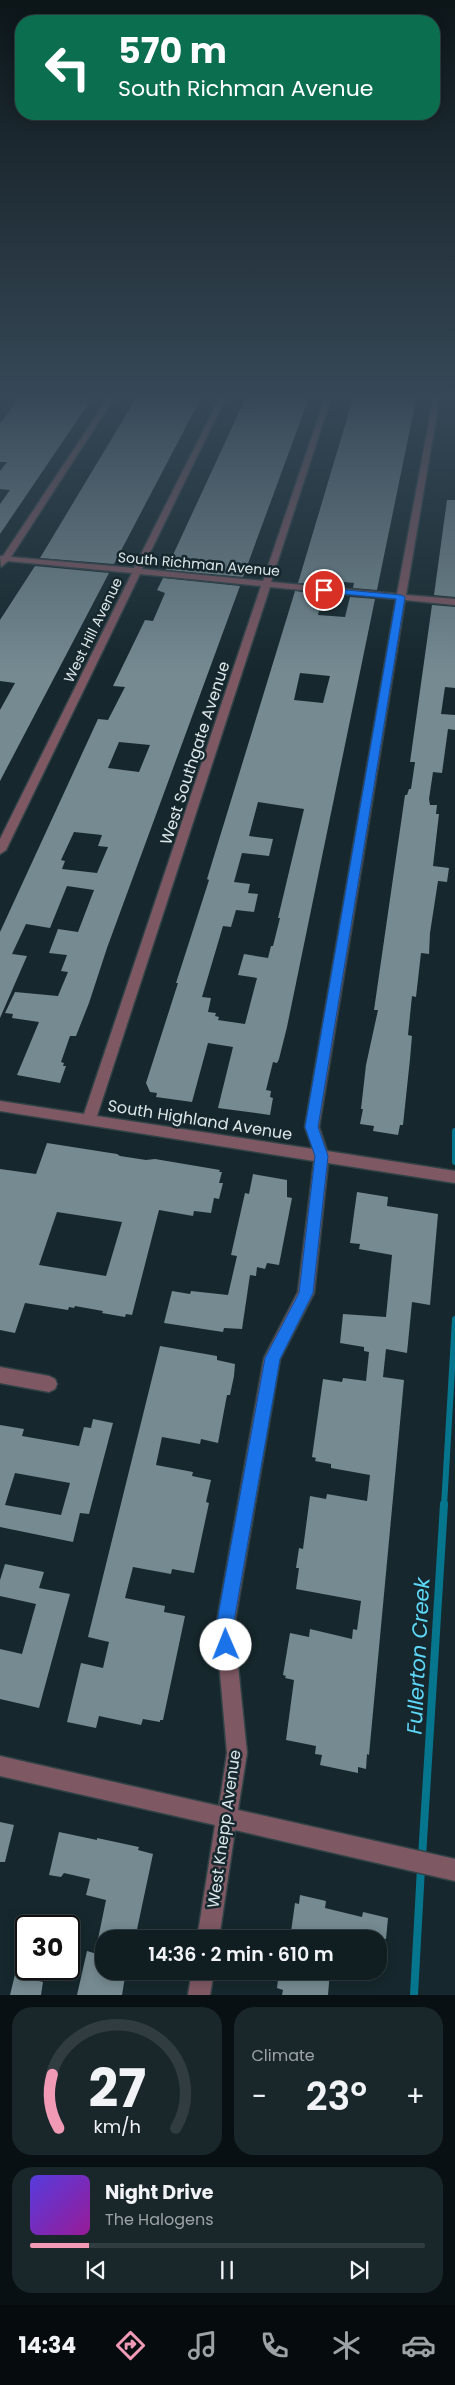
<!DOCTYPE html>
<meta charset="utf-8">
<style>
body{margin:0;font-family:Poppins,sans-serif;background:#19272a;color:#f1f3f6;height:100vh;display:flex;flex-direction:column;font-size:19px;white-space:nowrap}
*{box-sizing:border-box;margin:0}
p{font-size:16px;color:#9ca2a5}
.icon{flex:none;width:28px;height:28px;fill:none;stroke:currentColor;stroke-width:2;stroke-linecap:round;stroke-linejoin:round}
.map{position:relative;height:1995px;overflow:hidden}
.sheet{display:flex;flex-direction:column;gap:12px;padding:12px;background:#091013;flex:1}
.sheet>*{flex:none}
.guide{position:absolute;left:15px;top:15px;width:425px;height:105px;border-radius:20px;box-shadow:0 2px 12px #0003,0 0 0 1px #303c40;background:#0b6e4f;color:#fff;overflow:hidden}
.speed{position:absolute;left:15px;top:1915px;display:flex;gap:10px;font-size:25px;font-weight:700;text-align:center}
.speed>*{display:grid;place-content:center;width:65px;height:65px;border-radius:50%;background:#101e22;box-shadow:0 2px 12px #0003,0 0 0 1px #303c40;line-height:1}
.speed .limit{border:2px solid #111;border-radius:8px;background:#fff;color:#111}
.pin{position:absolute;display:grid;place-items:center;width:42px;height:42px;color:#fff;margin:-21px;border:2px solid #fff;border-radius:50%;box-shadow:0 1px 5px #0007}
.me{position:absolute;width:55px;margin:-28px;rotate:359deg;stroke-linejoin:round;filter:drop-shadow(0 0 4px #0008)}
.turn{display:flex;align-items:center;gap:18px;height:105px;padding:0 20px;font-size:22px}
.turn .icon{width:65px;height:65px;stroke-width:2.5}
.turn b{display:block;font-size:35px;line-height:42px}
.big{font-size:38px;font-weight:600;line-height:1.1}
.sheet .card{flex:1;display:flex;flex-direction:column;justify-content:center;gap:8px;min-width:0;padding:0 18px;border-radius:20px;background:#19272a}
.sheet .dial{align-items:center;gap:0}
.dial svg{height:130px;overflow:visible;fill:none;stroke:#303c40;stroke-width:7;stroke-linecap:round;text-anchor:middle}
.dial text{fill:#f1f3f6;stroke:none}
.song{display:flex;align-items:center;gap:15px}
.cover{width:60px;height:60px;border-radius:8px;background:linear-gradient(135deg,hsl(250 70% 55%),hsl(300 70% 35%))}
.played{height:5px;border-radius:2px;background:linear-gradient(90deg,#f09ab5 15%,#303c40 15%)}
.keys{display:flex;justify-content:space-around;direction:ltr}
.heat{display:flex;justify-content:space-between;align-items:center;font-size:28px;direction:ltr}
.sheet .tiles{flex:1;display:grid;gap:12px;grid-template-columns:1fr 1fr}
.card:last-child{grid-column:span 2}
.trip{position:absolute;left:95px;top:1930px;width:292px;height:50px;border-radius:20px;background:#101e22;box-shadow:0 2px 12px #0003,0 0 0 1px #303c40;font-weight:600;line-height:50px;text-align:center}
.tab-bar{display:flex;height:80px;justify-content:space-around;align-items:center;background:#060c0e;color:#9ca2a5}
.tab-bar .icon{width:35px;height:35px}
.tab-bar .on{color:#f09ab5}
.tab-bar b{font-size:22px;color:#f1f3f6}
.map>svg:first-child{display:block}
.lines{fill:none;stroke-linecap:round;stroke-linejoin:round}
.stream-far1{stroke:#05768e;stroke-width:6}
.stream{stroke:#05768e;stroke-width:8}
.building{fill:#758a91;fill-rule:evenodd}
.minor-casing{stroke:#324347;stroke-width:3}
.minor{fill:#7e5863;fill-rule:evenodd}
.route{fill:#1a73e8;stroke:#114b97}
.labels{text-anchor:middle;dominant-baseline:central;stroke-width:5;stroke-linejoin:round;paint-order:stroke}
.far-street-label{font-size:14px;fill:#dce7ea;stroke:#16282d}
.street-label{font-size:16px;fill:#dce7ea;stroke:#16282d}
.near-water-label{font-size:21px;font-style:italic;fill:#5dd7f8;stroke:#16282d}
</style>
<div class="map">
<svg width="455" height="1995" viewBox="0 0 455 1995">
<rect width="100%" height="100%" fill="#16282d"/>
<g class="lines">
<g class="stream-far1">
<path d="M455,1131V1162"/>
<path d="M444,1506L455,1319"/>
</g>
<g class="stream">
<path d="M422,1857L444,1504"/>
<path d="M414,1995L421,1868"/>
</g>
</g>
<g class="building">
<path d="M22,395H93L91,397H93L0,534V504L10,490L0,489V471L7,462H0V423Z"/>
<path d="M138,395H156L155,397L184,399L186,397L201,398L114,564L40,558Z"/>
<path d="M247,395H310L243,577L166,570Z"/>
<path d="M354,395H417L377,590L353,588L354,583L326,580L325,585L298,583Z"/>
<path d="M447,500H455V597L434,595Z"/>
<path d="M35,566L109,573L0,781V710L15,683L0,681V620Z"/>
<path d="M163,578L240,586L107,948L89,1003L76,1036H70L61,1062L64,1063L63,1066H66L60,1083L17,1075L39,1022L12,1018L13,1014L5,1013L15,992L58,996L68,972L61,971L67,955L49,953L58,929L78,932L94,890L67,886L50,928L26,924L12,954L27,956L0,1018V932L98,719L108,720L125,687L113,686L145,620L153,621L165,593L157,590ZM119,742L150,745L139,772L108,768ZM74,832L102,835L98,846L108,847L97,873L62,869L65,861L61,860Z"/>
<path d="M295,591L323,594L318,615L345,617L350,597L375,599L287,1027L279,1059L277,1063L273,1062L266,1090L271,1091L270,1097L273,1098L270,1115L218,1108L233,1047L208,1043L192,1102L156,1097L157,1093L150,1092L146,1083L178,983H176L209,880L207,879ZM300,673L330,676L323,703L294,700ZM258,802L304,809L278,918H280L273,946H271L268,958L244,954L238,975L257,978L245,1024L218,1020L219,1017L215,1016L216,1013L208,1012L211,998L202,997L223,926L231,927L236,910L254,912L258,894L248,893L250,884L234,882L242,853L269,856L273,839L249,836Z"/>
<path d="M432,605L455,607V688L445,687L441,714L455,715V730L448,729L442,773L433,772L429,799L430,805H437L436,814H439L433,866L449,868L447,882L438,881L430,933L429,954L421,953L416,997L412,996L408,1035L412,1036L410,1059L403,1125H400L398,1135L373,1131L374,1126L360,1124L363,1109H361L366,1065L378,1010H374L405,795H407L409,789H411L415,762H410Z"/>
<path d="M47,1143L117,1154L120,1156L146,1160L155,1159L220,1170L219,1172H222L219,1183H223L219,1199L214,1198L211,1213L194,1211L193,1216L159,1210L132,1315L126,1314L125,1317L102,1313L103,1311L75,1306L74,1308L69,1307L68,1310L25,1303L15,1333L0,1330V1169L36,1174ZM57,1212L122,1222L106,1276L39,1265Z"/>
<path d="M253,1174L287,1180V1197L292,1198L279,1265L267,1263L265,1269L257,1267L256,1276L250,1275L242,1329L224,1328L223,1332L164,1323L172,1291L190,1294L191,1291L228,1295L237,1256L231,1255L245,1193L249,1194Z"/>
<path d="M357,1192L388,1197L387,1206L438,1214L430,1305L412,1302L407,1353L386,1349L383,1377L404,1380L369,1755L367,1754L366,1769L358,1767V1773L320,1765L322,1755L315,1754L316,1746L286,1740L294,1680L285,1678L286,1676L283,1675L290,1633L309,1637L310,1629L352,1639L353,1629L357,1630L361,1601L296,1589L299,1568H296L299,1548L303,1549L310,1496L326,1499L327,1494L367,1501L370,1475L331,1468V1464L315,1461L316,1458L312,1457L323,1379L342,1382L343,1378L366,1381L369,1352L364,1351V1347L340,1343L343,1314L386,1317L392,1255L359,1249L360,1244L350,1243Z"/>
<path d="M160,1346L217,1356V1360L235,1364L234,1376L230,1395H227L218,1443L201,1439L200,1444L162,1437L156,1465L193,1472L192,1476L211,1480L206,1502L209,1503L194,1573L172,1569L171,1574L133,1567L125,1598L165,1606L164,1612L185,1616L163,1720H160V1722L143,1719L141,1725L99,1716L96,1728L67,1722L81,1663L103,1668L109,1642L88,1637Z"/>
<path d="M93,1419L113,1423L89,1514L80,1513L73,1542L0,1527V1425L24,1429L22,1436L79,1446L84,1427L91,1428ZM15,1473L70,1483L61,1515L5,1505Z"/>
<path d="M5,1564L44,1572L39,1588L70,1594L39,1708L0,1699V1649L22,1654L36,1604L0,1596V1580Z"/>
<path d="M0,1822L14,1825L5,1862H0Z"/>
<path d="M59,1832L97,1840V1838L139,1847L138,1850L153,1854L135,1939H98L106,1900L86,1895L90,1879L64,1873L61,1877L49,1875Z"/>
<path d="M300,1895L326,1901L325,1908L362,1917L363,1912L388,1918L386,1939H290L295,1903L299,1904Z"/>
<path d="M21,1950H26V1978L43,1982L41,1995H10Z"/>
<path d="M87,1951L104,1956V1971H126L122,1995H77Z"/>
<path d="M279,1971H330L328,1995H282L283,1990L277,1988Z"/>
</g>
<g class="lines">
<g class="minor-casing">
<g id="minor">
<path d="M110,395H116L11,557L134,568L221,395H227L142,569L263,581L326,395H332L271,582L397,594L434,395H440L406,595L455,599V605L405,600L319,1127L327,1151L455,1171V1183L328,1163L314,1293L280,1359L234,1627L247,1753L238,1810L455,1859V1881L235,1830L219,1939H197L215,1825L0,1776V1756L219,1806L227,1753L216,1627L264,1358L298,1292L314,1161L0,1111V1101L84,1114L261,586L140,574L6,850L0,854V839L132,573L8,561L1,567L0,556H3ZM270,587L396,599L305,1127L313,1149L97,1116Z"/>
<path d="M0,1367L49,1376L55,1379L57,1384L55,1389L49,1392L0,1383Z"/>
<path d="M192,1971H214L210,1995H188Z"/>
</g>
</g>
<use href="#minor" class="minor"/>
</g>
<linearGradient id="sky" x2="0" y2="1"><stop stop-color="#0c1619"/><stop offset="0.59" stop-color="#364857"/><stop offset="1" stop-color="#364857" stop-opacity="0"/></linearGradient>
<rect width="455" height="674" fill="url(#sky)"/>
<path class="route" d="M324,588L401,595L405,597L318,1127L328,1156L313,1293L280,1359L233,1627L235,1645L233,1651L226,1654L220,1651L216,1627L265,1358L299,1293L315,1156L305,1127L396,599L321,592V588Z"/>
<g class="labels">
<g class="far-street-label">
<text transform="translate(199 564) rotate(5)">South Richman Avenue</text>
<text transform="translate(93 630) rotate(-64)">West Hill Avenue</text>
</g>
<g class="street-label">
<text transform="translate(195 753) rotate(-72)">West Southgate Avenue</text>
<text transform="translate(200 1120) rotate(9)">South Highland Avenue</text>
<text transform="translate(224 1829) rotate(-82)">West Knepp Avenue</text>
</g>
<g class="near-water-label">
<text transform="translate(418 1656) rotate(-87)">Fullerton Creek</text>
</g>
</g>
</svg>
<div class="speed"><div class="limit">30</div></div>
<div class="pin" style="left:324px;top:590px;background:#d93025"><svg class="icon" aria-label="arrive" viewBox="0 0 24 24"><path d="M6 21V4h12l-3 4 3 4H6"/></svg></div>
<svg class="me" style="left:226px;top:1645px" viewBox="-20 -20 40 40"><circle r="19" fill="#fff"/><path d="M0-13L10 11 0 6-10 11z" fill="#1a73e8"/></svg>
<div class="trip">14:36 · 2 min · 610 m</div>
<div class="guide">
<div class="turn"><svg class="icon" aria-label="left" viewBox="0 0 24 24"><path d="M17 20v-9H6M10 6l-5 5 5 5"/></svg><div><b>570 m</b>South Richman Avenue</div></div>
</div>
</div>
<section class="sheet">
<div class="tiles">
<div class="card dial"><svg viewBox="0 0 100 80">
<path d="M14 69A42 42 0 1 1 86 69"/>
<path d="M14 69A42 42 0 0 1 10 36" stroke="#f09ab5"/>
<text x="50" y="56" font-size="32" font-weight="700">27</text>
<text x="50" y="72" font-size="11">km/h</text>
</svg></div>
<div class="card"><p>Climate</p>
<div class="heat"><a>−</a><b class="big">23°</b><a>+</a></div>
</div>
<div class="card">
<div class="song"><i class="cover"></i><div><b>Night Drive</b><p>The Halogens</p></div></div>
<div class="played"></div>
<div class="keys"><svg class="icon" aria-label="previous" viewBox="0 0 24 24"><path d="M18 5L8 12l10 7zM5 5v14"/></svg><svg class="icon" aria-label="pause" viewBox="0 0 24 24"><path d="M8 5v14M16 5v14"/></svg><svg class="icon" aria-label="next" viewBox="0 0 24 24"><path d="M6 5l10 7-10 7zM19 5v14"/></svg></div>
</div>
</div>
</section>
<nav class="tab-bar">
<b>14:34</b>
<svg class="icon on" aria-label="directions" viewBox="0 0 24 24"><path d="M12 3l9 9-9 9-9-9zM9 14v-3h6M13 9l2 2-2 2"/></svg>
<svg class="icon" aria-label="music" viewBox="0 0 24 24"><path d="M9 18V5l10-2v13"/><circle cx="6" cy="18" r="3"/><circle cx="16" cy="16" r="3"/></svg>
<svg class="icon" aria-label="phone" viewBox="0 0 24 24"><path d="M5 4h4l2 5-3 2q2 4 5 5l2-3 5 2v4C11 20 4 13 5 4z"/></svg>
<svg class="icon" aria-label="climate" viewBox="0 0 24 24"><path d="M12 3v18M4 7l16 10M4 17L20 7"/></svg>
<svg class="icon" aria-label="car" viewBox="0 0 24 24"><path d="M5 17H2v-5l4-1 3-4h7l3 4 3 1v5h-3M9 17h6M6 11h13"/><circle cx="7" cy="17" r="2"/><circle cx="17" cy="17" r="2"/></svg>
</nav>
